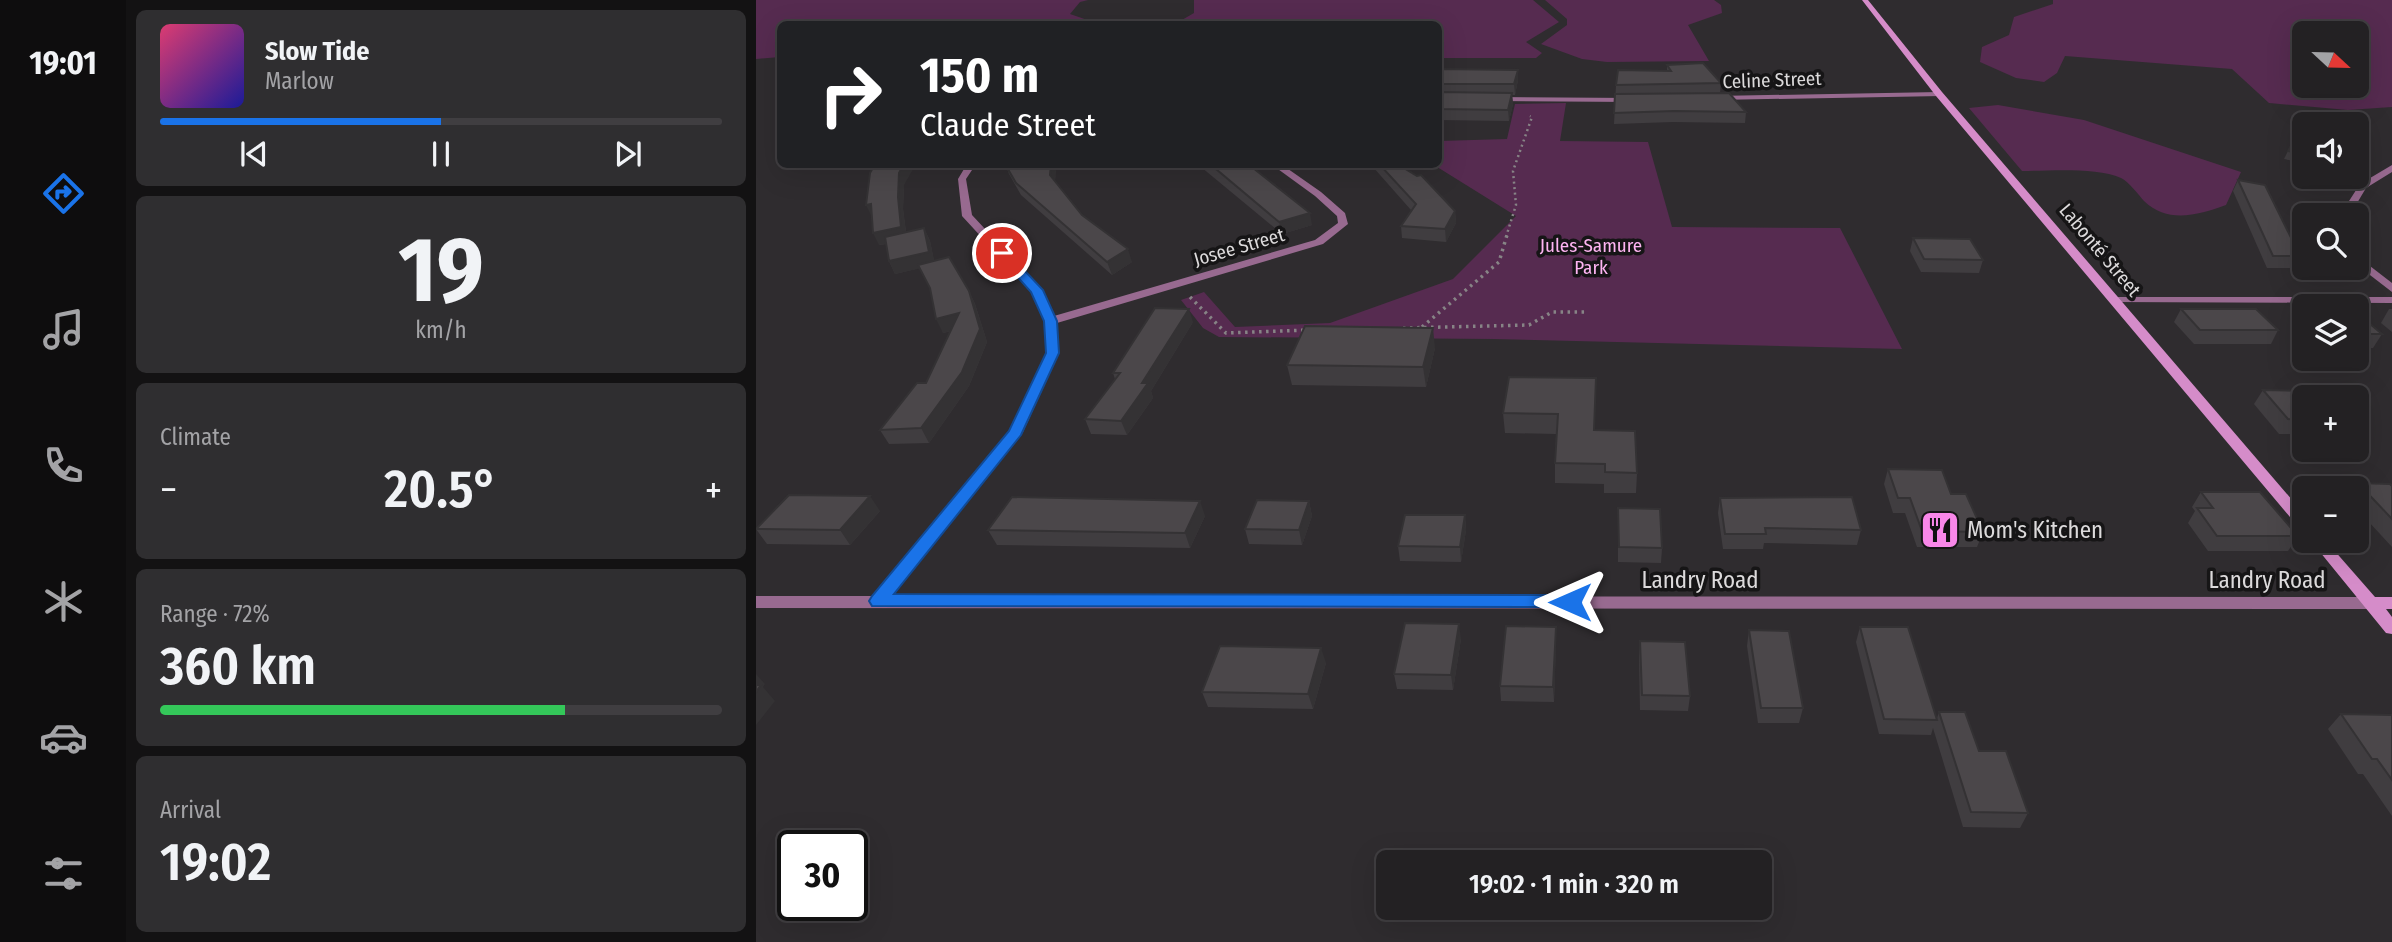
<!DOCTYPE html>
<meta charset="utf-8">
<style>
body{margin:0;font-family:"Fira Sans Condensed",sans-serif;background:#2f2e30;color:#f1f3f6;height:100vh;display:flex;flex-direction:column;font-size:26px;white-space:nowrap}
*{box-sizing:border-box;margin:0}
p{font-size:23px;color:#a3a3a6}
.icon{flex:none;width:38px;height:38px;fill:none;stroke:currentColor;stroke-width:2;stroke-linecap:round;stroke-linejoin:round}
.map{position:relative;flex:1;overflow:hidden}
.side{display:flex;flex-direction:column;gap:10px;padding:10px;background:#131213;width:630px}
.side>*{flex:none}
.top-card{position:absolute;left:21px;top:21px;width:665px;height:147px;border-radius:10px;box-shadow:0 7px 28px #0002,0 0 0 2px #403e41;background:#202124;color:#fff;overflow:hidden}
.needle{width:46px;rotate:112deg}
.controls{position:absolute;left:1536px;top:21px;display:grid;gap:14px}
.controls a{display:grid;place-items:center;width:77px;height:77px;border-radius:10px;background:#232123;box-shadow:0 7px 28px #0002,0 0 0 2px #403e41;font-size:35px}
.speed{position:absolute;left:21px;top:830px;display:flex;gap:14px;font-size:35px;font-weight:700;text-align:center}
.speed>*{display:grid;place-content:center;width:91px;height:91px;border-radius:50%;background:#232123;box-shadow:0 7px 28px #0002,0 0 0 2px #403e41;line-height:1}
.speed .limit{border:4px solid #111;border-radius:10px;background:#fff;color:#111}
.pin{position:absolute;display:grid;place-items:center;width:60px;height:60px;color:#fff;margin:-30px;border:4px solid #fff;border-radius:50%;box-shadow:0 2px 7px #0007}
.me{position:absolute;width:77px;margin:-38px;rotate:270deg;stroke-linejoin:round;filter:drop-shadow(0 0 5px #0008)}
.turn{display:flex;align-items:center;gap:24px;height:147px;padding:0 28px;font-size:32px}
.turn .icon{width:91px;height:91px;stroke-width:2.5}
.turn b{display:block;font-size:49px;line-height:60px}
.big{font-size:52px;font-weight:600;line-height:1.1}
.side .widget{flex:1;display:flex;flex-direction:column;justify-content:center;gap:10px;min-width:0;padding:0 24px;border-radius:10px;background:#2f2e30}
.side .dial{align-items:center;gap:0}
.dial b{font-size:91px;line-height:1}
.song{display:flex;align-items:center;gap:21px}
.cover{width:84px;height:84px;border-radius:10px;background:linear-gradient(135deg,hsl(340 70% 55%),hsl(240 70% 35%))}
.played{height:7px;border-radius:4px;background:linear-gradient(90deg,#1a73e8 50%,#403e41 50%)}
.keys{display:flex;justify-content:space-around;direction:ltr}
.heat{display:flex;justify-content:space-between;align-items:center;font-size:38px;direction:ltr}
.charge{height:10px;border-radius:5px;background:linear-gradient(90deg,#34c759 72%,#403e41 0)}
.trip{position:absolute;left:620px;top:850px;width:396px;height:70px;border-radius:10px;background:#232123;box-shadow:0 7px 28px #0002,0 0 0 2px #403e41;font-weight:600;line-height:70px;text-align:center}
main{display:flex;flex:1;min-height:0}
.tab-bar{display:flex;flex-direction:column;width:126px;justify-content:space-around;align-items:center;background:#0e0d0e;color:#a3a3a6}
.tab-bar .icon{width:49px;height:49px}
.tab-bar .current{color:#1a73e8}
.tab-bar b{font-size:32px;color:#f1f3f6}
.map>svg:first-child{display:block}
.green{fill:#562b50;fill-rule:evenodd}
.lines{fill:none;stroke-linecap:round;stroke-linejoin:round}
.path-far1{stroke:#878486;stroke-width:2.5;stroke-dasharray:2 3.5;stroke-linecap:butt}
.path{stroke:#878486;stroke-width:3.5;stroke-dasharray:2.5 4.5;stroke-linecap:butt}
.street{fill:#986a90;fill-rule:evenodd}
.secondary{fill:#d58cc9;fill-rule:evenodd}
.wall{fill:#403d40}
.shaded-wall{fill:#343234}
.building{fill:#4b474a;stroke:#343234;stroke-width:2}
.route{fill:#1a73e8;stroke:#114b97;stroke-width:2}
.labels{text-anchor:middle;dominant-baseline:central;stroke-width:7;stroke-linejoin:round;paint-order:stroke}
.far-street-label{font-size:19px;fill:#dcdadb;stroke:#161516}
.far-park-label{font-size:19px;fill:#feb4f2;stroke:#161516}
.poi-label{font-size:23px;fill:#dcdadb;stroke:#161516;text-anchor:start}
.street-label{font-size:23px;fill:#dcdadb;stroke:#161516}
</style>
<main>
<nav class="tab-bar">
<b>19:01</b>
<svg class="icon current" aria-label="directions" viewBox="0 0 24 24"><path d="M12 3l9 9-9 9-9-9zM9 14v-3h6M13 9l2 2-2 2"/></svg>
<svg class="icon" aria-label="music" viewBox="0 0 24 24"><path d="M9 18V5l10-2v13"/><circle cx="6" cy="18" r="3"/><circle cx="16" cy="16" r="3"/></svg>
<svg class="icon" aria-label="phone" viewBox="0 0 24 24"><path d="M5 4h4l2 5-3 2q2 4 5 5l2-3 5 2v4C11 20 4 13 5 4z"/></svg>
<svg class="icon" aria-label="climate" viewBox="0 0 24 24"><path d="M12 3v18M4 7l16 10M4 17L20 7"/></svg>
<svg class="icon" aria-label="car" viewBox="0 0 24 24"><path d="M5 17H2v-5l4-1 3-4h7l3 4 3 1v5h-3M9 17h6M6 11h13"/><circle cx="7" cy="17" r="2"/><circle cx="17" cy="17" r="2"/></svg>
<svg class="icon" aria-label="filters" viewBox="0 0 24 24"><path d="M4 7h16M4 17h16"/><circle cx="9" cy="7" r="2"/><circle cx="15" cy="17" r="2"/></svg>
</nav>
<section class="side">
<div class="widget">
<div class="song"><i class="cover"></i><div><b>Slow Tide</b><p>Marlow</p></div></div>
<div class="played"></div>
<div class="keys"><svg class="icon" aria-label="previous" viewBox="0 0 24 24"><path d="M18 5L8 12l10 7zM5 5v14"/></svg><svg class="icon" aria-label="pause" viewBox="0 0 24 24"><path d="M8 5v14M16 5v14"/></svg><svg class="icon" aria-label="next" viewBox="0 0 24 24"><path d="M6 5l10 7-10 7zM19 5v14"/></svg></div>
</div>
<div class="widget dial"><b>19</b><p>km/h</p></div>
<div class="widget"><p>Climate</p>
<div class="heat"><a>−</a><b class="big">20.5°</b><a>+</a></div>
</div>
<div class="widget"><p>Range · 72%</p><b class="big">360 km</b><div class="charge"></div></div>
<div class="widget"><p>Arrival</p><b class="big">19:02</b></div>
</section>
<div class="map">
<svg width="1636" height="942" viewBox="0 0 1636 942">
<rect width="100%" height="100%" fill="#2f2c2f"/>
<g class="green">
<path d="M0,0H332L324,2L314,14L343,24H24V57L0,59Z"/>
<path d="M438,0H777L803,22L770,42L786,53L780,58H683L682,24H419L438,13Z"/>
<path d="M789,0H958L965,5L966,13L932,25L953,61L851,62L826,59L785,44L811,25V19Z"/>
<path d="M1297,0H1636V107L1592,110L1513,103L1476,69L1309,56L1301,73L1288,82L1260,78L1224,62L1226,47L1253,35L1258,17L1297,4ZM1601,33V86H1549V33Z"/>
<path d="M810,103L804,141L892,142L916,227L1084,228L1146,349L737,339L463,337L447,328L425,300L448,292L479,327L574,323L697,279L760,216L678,165L682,164L683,141L751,139L759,104Z"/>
<path d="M1242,105L1328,120L1485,172L1470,205C1442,215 1412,224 1388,201C1382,194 1373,182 1365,178C1340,167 1293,171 1266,171L1213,108Z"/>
</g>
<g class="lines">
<path class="path-far1" d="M750,237L760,205L757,171L776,117L774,116"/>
<g class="path">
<path d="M434,297L470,333L551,330"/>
<path d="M666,327L743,262L751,235"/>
<path d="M647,328L773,325L796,312H831"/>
</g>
<g class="street">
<path d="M1183,92L1187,94L1186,96L960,100L956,98L960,96Z"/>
<path d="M737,97L877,98L881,100L877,102L740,101H737Z"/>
<path d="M211,164H220L210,179L216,215L285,289L298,316L559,240L582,223L581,216L559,196L515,164H525L565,192L589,213L592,224L567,244L301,323L303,353L267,432L135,596L1615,597L1621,599L1623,603L1621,607L1615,609L0,608V596H117L254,431L291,353L289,321L276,292L206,216L202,179Z"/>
<path d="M1636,165V172L1610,188L1594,215H1584L1604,184Z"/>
<path d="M1601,256L1636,283V292L1601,265Z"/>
<path d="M1359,297H1636V303L1355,302L1353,300Z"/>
</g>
<g class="secondary">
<path d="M1106,0H1112L1186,92L1549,515V530L1544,529L1180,96Z"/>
<path d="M1555,541H1570L1619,597H1636V609H1630L1636,617V634L1630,633Z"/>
</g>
</g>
<g class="wall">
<path d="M911,65L965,83L964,93L990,112L989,123L917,122L858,124L860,85L911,71Z"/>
<path d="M682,69L762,70V80L759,95H756L757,104L753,121L682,120Z"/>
<path d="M1549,129V163L1528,159L1532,151Z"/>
<path d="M249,164H300L299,181L326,215L376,262L356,275L265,195L253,174Z"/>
<path d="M444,164H492L556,225L526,234L445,167Z"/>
<path d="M616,164H641L699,211L700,223L690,242L646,238L645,226L655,210L617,167Z"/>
<path d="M1482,180L1544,256L1538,268H1511L1477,191Z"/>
<path d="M148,185L147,209L150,232L168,228L174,241L178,261L213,291L219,304L231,342L213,386L173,443L133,444L124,430L170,383L195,331L187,333L174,288L164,268L139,274L133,261L130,244L123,245Z"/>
<path d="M1157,238L1227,260L1223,273L1165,272L1154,251Z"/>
<path d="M1425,309L1522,330L1515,344H1438L1418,322Z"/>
<path d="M1633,309H1636V332L1625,323Z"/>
<path d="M1543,313H1549V339L1535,327Z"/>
<path d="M1601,313L1626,334L1617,348H1601Z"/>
<path d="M437,322L395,391L397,398L371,435L335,434L329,419L359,379L357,373Z"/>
<path d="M679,348L670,387L536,385L531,365Z"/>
<path d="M753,377L839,430L881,473L880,493H848V484L799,483V463L800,434L749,433L747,413Z"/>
<path d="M1507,390L1549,397V434H1523L1498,404Z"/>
<path d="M1132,469L1195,494L1227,532L1221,547H1161L1149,513H1137L1128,484Z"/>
<path d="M1602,483L1636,486V547L1601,509V488H1599Z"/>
<path d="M1445,492L1542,536L1532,551H1452L1432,523L1439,511L1436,507Z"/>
<path d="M964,498L1105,530L1101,545L1008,543L1007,549H967L962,513Z"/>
<path d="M553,501L556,516L546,545L493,544L489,529Z"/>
<path d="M862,508L906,548L905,563L862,562Z"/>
<path d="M124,511L94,545L11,544L0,529Z"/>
<path d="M709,515L710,530L705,562L644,561L642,546Z"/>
<path d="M449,516L434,548L241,545L232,530Z"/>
<path d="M1104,627L1181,718L1183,712L1223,751L1272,813L1264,828L1207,827L1177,728L1175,735L1123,734L1100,642Z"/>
<path d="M993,630L1047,708L1043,723H1002L991,646Z"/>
<path d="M705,639L697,690L641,689L638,674Z"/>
<path d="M884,641L934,696L932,711L884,710L883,657Z"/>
<path d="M800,643L798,702L745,701L744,686Z"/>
<path d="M570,663L557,709L452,707L446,692Z"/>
<path d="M1585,714L1636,715V816L1607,774H1602L1572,729Z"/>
</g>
<g class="shaded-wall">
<path d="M762,70V80L759,95L758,84Z"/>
<path d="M756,93L757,104L753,121L752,110Z"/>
<path d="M148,164H160L148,185L147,209L151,240L123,245L117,233L143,173Z"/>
<path d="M295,164H300L299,187L294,175Z"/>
<path d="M115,204L116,217L110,205Z"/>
<path d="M699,211L700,223L690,242L689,229Z"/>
<path d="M554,213L556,225L526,234L523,222Z"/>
<path d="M168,228L174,241L179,265L139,274L133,261Z"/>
<path d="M372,249L376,262L356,275L351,262Z"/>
<path d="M213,291L219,304L231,342L213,386L173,443L165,428Z"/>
<path d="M433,309L437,322L395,391L397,398L371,435L365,421L386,383Z"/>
<path d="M203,313L209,327L187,333L180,319Z"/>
<path d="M677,328L679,348L670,387L667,367Z"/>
<path d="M114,496L124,511L94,545L84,530Z"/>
<path d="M444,501L449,516L434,548L429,533Z"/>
<path d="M553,501L556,516L546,545L543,530Z"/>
<path d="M709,515L710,530L705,562L704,547Z"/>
<path d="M703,624L705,639L697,690L695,675Z"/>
<path d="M800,627V643L798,702L797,687Z"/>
<path d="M565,648L570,663L557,709L552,694Z"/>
<path d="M0,674L9,684L7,687L19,701L0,725Z"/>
</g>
<g class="building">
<path d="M947,63L965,83L860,85L862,70L915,71L911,65Z"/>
<path d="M682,69L762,70L758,84H682Z"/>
<path d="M682,92L756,93L752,110L682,109Z"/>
<path d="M973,93L990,112L918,111L858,113L859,94Z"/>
<path d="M1596,118L1593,124H1569Z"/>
<path d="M1549,129V154L1532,151L1544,130Z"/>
<path d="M119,164H148L143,173L142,197L145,227L117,233L115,204L110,205L114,173Z"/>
<path d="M249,164H295L294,175L326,215L372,249L351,262L260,183Z"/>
<path d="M454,164H492L554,213L523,222Z"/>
<path d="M623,164H641L661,176L665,175L699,211L689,229L645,226L660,204Z"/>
<path d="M1482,180L1509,185L1544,256H1517Z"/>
<path d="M168,228L173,252L133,261L129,237Z"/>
<path d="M1157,238L1214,239L1227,260L1168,259Z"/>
<path d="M193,257L213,291L224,329L206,372L165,428L124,430L161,383H170L203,313L180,319L174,288L162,265Z"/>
<path d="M399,308L433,309L386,383H392L365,421L329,419L364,373H357Z"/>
<path d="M1425,309H1500L1522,330H1444Z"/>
<path d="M1543,313H1549V318Z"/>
<path d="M1601,313L1626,334H1601Z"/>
<path d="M549,326L677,328L667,367L531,365Z"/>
<path d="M753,377L840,378L838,430L879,431L881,473L849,472V464L799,463L802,414L747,413Z"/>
<path d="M1507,390L1551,391L1557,397H1549V420L1532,419Z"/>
<path d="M1132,469L1186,470L1195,494H1210L1227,532L1166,531L1154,498H1142Z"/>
<path d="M1602,483L1634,484L1636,486V519Z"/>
<path d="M1445,492H1504L1542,536H1461L1441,508H1457Z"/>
<path d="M33,495L114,496L84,530L0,529Z"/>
<path d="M256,497L444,501L429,533L232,530Z"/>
<path d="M1096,497L1105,530L1009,528L1010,534H969L964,498Z"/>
<path d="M501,500L553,501L543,530L489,529Z"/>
<path d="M862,508L904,509L906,548L863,547Z"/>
<path d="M649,515H709L704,547L642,546Z"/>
<path d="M649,623L703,624L695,675L638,674Z"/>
<path d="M750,626L800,627L797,687L744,686Z"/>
<path d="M1104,627H1152L1181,720L1128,719Z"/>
<path d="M993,630L1033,631L1047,708H1005Z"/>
<path d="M884,641L929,642L934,696L886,695Z"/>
<path d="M464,646L565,648L552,694L446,692Z"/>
<path d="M0,685H5L0,692Z"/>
<path d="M1183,712H1209L1223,751H1250L1272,813L1215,812Z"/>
<path d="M1585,714L1636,715V780L1621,759H1616Z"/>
</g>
<path class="route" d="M246,250L250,251L287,290L301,321L303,353L265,435L138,594L814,595L821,597L824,602L821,607L116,606L113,601L116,596L253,431L290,353L288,321L275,292L240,253Z"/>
<defs>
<g id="restaurant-square" transform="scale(2.0125)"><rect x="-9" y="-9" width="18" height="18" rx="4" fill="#f987e9" stroke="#161516"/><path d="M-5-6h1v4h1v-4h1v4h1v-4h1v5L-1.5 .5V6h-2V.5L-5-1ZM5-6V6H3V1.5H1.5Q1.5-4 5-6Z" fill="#111"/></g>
</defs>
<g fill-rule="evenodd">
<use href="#restaurant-square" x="1184" y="530"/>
</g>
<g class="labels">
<g class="far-street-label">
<text transform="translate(1016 80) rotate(-2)">Celine Street</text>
<text transform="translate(483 247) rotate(-16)">Josee Street</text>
<text transform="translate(1344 250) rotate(50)">Labonté Street</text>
</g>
<g class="far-park-label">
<text x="835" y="245">Jules-Samure<tspan x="835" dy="22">Park</tspan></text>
</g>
<g class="poi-label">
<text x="1211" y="530">Mom's Kitchen</text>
</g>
<g class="street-label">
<text x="944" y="580">Landry Road</text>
<text x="1511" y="580">Landry Road</text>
</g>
</g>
</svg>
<div class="controls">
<a><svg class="needle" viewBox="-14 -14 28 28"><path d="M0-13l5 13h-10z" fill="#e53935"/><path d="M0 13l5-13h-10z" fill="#a3a3a6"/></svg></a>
<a><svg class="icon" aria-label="sound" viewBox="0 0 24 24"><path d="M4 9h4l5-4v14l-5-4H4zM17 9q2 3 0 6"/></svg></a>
<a><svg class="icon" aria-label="search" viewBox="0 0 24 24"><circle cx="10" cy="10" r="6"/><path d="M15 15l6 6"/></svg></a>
<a><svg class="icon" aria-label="layers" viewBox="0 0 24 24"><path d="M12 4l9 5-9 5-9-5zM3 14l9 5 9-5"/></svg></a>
<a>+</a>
<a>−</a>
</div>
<div class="speed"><div class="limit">30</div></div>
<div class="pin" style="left:246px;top:253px;background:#d93025"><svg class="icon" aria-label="arrive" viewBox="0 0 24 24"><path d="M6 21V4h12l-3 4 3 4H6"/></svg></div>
<svg class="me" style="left:814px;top:602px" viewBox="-20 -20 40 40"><path d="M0-17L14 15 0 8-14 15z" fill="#1a73e8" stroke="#fff" stroke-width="4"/></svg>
<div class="trip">19:02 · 1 min · 320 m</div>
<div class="top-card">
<div class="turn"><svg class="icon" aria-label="right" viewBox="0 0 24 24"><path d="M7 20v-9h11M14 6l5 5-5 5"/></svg><div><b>150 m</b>Claude Street</div></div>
</div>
</div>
</main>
